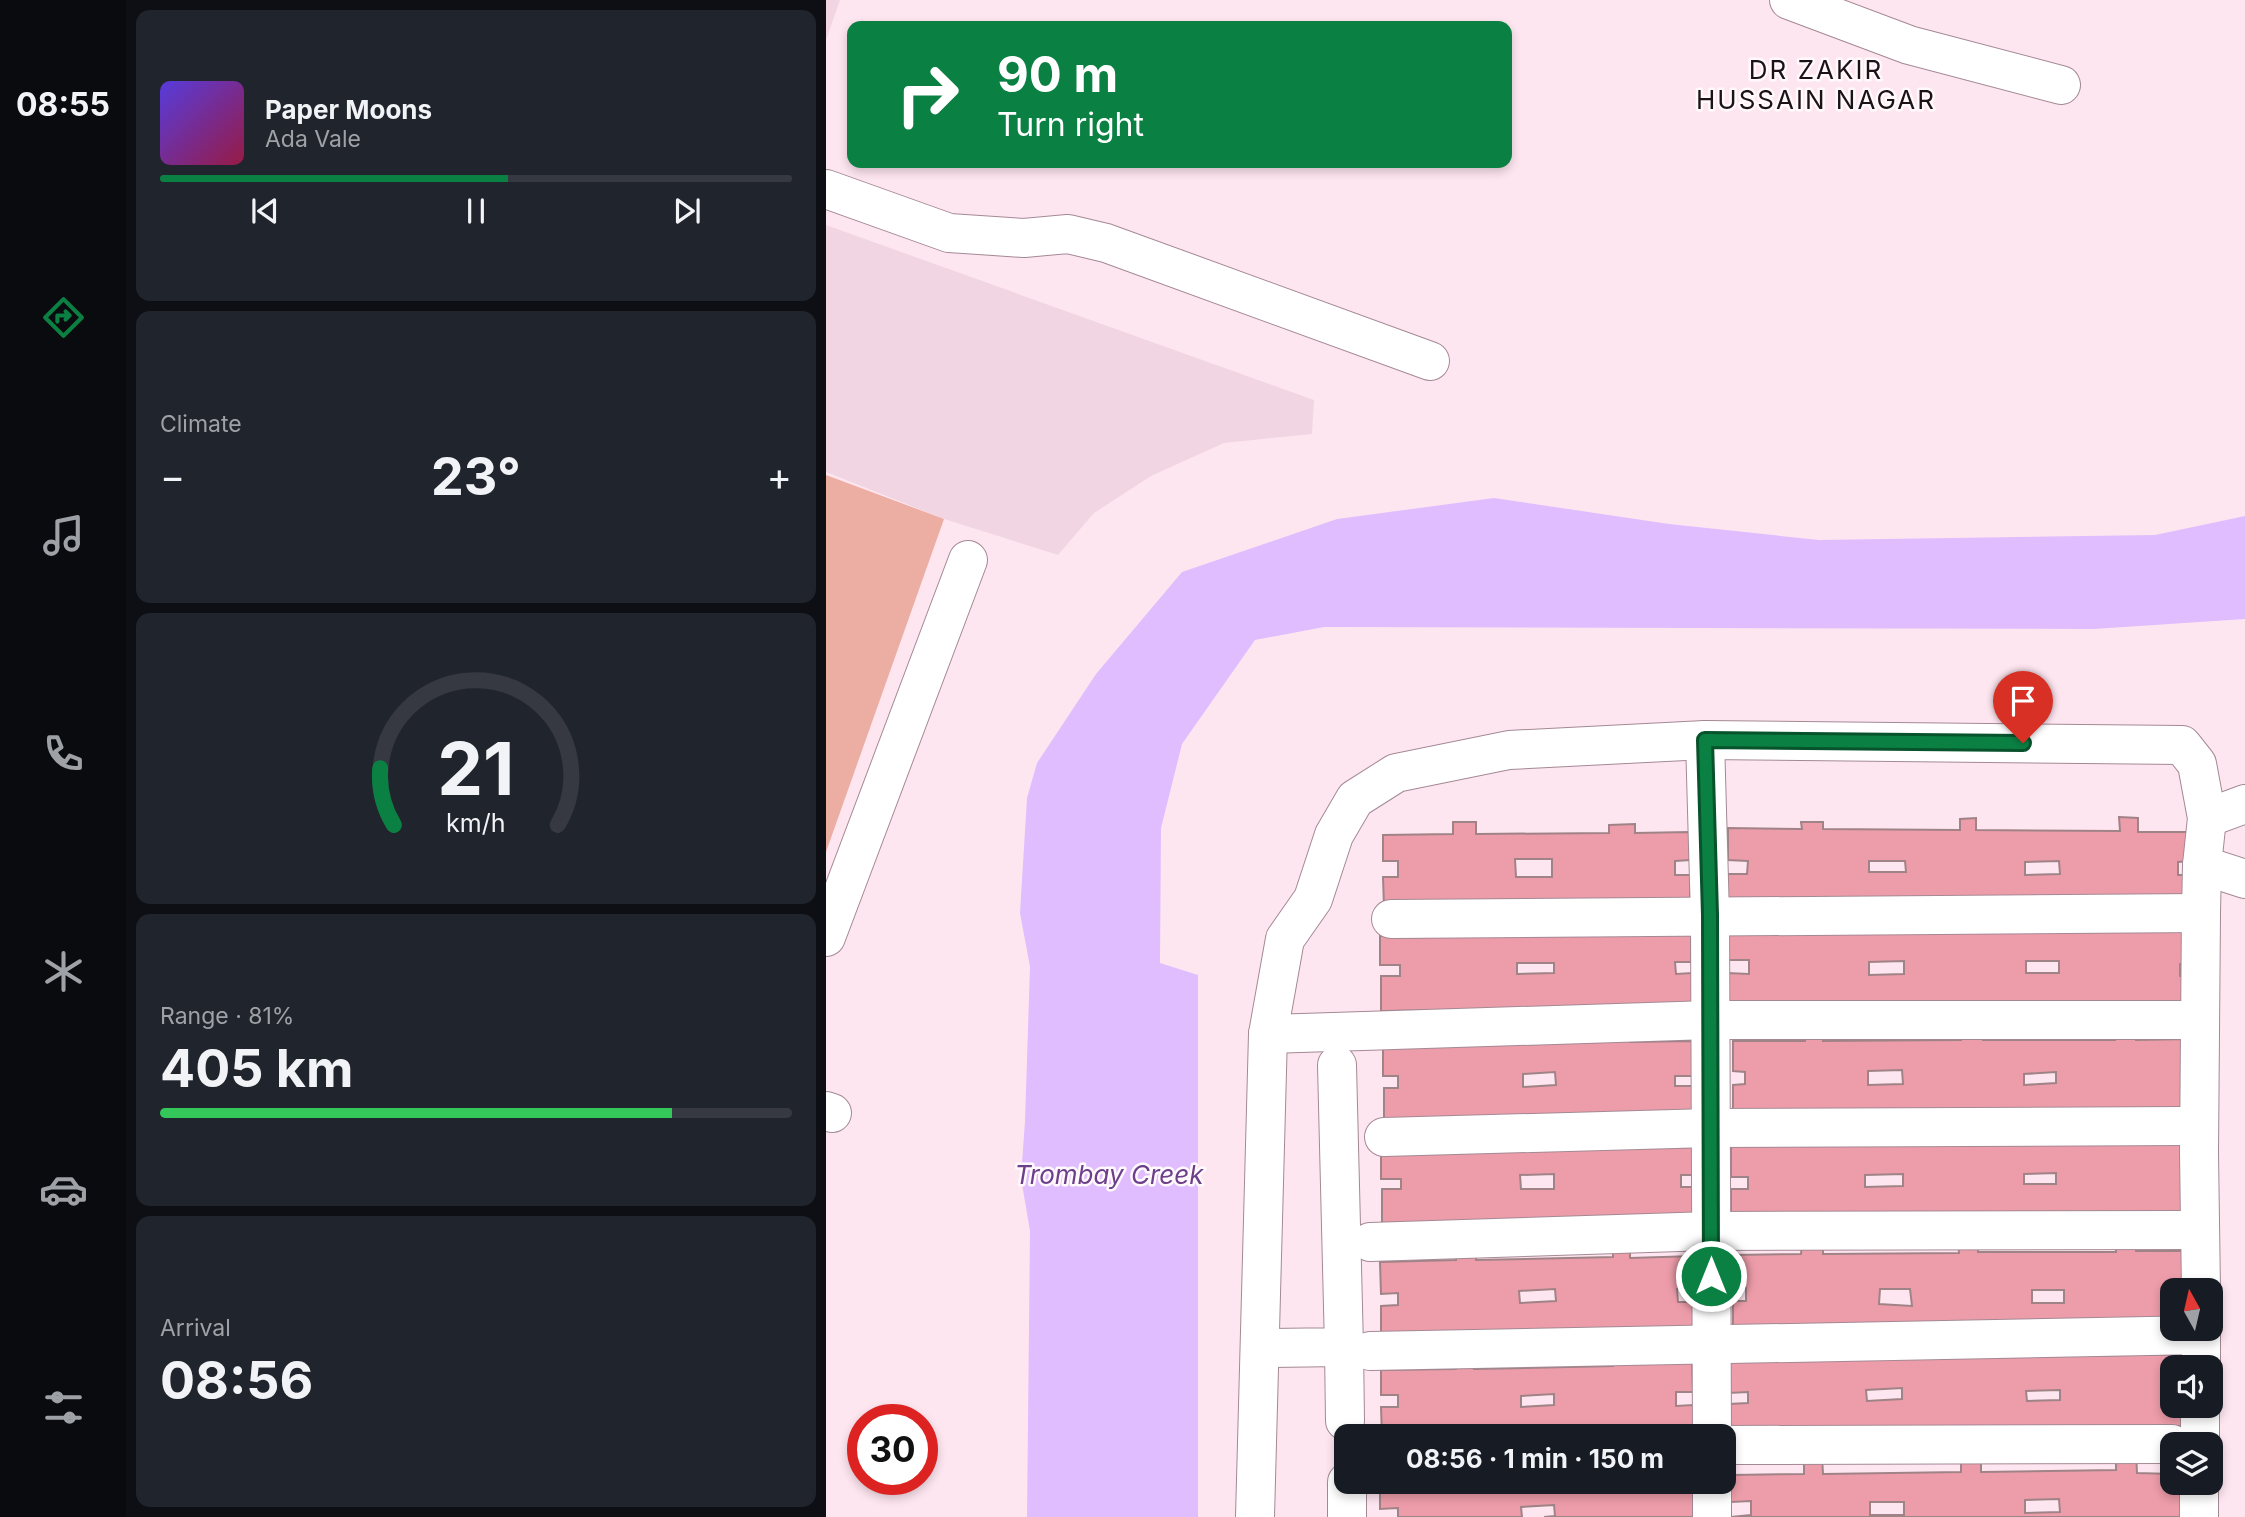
<!DOCTYPE html>
<meta charset="utf-8">
<style>
body{margin:0;font-family:Inter,sans-serif;background:#20242c;color:#f1f3f6;height:100vh;display:flex;flex-direction:column;font-size:26px;white-space:nowrap}
*{box-sizing:border-box;margin:0}
p{font-size:23px;color:#9ea1a6}
.icon{flex:none;width:38px;height:38px;fill:none;stroke:currentColor;stroke-width:2;stroke-linecap:round;stroke-linejoin:round}
.map{position:relative;flex:1;overflow:hidden}
.details{display:flex;flex-direction:column;gap:10px;padding:10px;background:#0d0f14;width:700px}
.details>*{flex:none}
.guide{position:absolute;left:21px;top:21px;width:665px;height:147px;border-radius:14px;box-shadow:0 4px 10px #0003;background:#0b8043;color:#fff;overflow:hidden}
.needle{width:46px;rotate:352deg}
.tools{position:absolute;left:1334px;top:1278px;display:grid;gap:14px}
.tools a{display:grid;place-items:center;width:63px;height:63px;border-radius:14px;background:#171b24;box-shadow:0 4px 10px #0003;font-size:35px}
.speed{position:absolute;left:21px;top:1404px;display:flex;gap:14px;font-size:35px;font-weight:700;text-align:center}
.speed>*{display:grid;place-content:center;width:91px;height:91px;border-radius:50%;background:#171b24;box-shadow:0 4px 10px #0003;line-height:1}
.speed .limit{border:10px solid #d22;background:#fff;color:#111}
.pin{position:absolute;display:grid;place-items:center;width:60px;height:60px;color:#fff;margin:-72px -30px;border-radius:50% 50% 50% 0;rotate:-45deg;box-shadow:0 0 7px #0007}
.pin .icon{rotate:45deg}
.me{position:absolute;width:77px;margin:-38px;rotate:0deg;stroke-linejoin:round;filter:drop-shadow(0 0 5px #0008)}
.turn{display:flex;align-items:center;gap:24px;height:147px;padding:0 35px;font-size:32px}
.turn .icon{width:91px;height:91px;stroke-width:2.5}
.turn b{display:block;font-size:49px;line-height:60px}
.big{font-size:52px;font-weight:700;line-height:1.1}
.details .card{flex:1;display:flex;flex-direction:column;justify-content:center;gap:10px;min-width:0;padding:0 24px;border-radius:14px;background:#20242c}
.details .dial{align-items:center;gap:0}
.dial svg{height:182px;overflow:visible;fill:none;stroke:#363941;stroke-width:7;stroke-linecap:round;text-anchor:middle}
.dial text{fill:#f1f3f6;stroke:none}
.song{display:flex;align-items:center;gap:21px}
.cover{width:84px;height:84px;border-radius:10px;background:linear-gradient(135deg,hsl(250 70% 55%),hsl(340 70% 35%))}
.played{height:7px;border-radius:4px;background:linear-gradient(90deg,#0b8043 55%,#363941 55%)}
.keys{display:flex;justify-content:space-around;direction:ltr}
.heat{display:flex;justify-content:space-between;align-items:center;font-size:38px;direction:ltr}
.charge{height:10px;border-radius:5px;background:linear-gradient(90deg,#34c759 81%,#363941 0)}
.trip{position:absolute;left:508px;top:1424px;width:402px;height:70px;border-radius:14px;background:#171b24;box-shadow:0 4px 10px #0003;font-weight:700;line-height:70px;text-align:center}
main{display:flex;flex:1;min-height:0}
.tabs{display:flex;flex-direction:column;width:126px;justify-content:space-around;align-items:center;background:#090b0e;color:#9ea1a6}
.tabs .icon{width:49px;height:49px}
.tabs .active{color:#0b8043}
.tabs b{font-size:32px;color:#f1f3f6}
.map>svg:first-child{display:block}
.built{fill:#f2d5e2}
.green{fill:#ecada3}
.water{fill:#e0bdfe}
.building{fill:#ed9da9;stroke:#a08387;stroke-width:2;fill-rule:evenodd}
.lines{fill:none;stroke-linecap:round;stroke-linejoin:round}
.minor-casing{stroke:#a48995;stroke-width:40}
.minor{stroke:#fff;stroke-width:38}
.route-casing{stroke:#07532c;stroke-width:18}
.route{stroke:#0b8043;stroke-width:12}
.labels{text-anchor:middle;dominant-baseline:central;stroke-width:5;stroke-linejoin:round;paint-order:stroke}
.neighbourhood-label{font-size:26px;letter-spacing:2px;fill:#1c1216;stroke:#fff9fb}
.water-label{font-size:26px;font-style:italic;fill:#6c3f8b;stroke:#fff9fb}
</style>
<main>
<nav class="tabs">
<b>08:55</b>
<svg class="icon active" aria-label="directions" viewBox="0 0 24 24"><path d="M12 3l9 9-9 9-9-9zM9 14v-3h6M13 9l2 2-2 2"/></svg>
<svg class="icon" aria-label="music" viewBox="0 0 24 24"><path d="M9 18V5l10-2v13"/><circle cx="6" cy="18" r="3"/><circle cx="16" cy="16" r="3"/></svg>
<svg class="icon" aria-label="phone" viewBox="0 0 24 24"><path d="M5 4h4l2 5-3 2q2 4 5 5l2-3 5 2v4C11 20 4 13 5 4z"/></svg>
<svg class="icon" aria-label="climate" viewBox="0 0 24 24"><path d="M12 3v18M4 7l16 10M4 17L20 7"/></svg>
<svg class="icon" aria-label="car" viewBox="0 0 24 24"><path d="M5 17H2v-5l4-1 3-4h7l3 4 3 1v5h-3M9 17h6M6 11h13"/><circle cx="7" cy="17" r="2"/><circle cx="17" cy="17" r="2"/></svg>
<svg class="icon" aria-label="filters" viewBox="0 0 24 24"><path d="M4 7h16M4 17h16"/><circle cx="9" cy="7" r="2"/><circle cx="15" cy="17" r="2"/></svg>
</nav>
<section class="details">
<div class="card">
<div class="song"><i class="cover"></i><div><b>Paper Moons</b><p>Ada Vale</p></div></div>
<div class="played"></div>
<div class="keys"><svg class="icon" aria-label="previous" viewBox="0 0 24 24"><path d="M18 5L8 12l10 7zM5 5v14"/></svg><svg class="icon" aria-label="pause" viewBox="0 0 24 24"><path d="M8 5v14M16 5v14"/></svg><svg class="icon" aria-label="next" viewBox="0 0 24 24"><path d="M6 5l10 7-10 7zM19 5v14"/></svg></div>
</div>
<div class="card"><p>Climate</p>
<div class="heat"><a>−</a><b class="big">23°</b><a>+</a></div>
</div>
<div class="card dial"><svg viewBox="0 0 100 80">
<path d="M14 69A42 42 0 1 1 86 69"/>
<path d="M14 69A42 42 0 0 1 8 44" stroke="#0b8043"/>
<text x="50" y="56" font-size="32" font-weight="700">21</text>
<text x="50" y="72" font-size="11">km/h</text>
</svg></div>
<div class="card"><p>Range · 81%</p><b class="big">405 km</b><div class="charge"></div></div>
<div class="card"><p>Arrival</p><b class="big">08:56</b></div>
</section>
<div class="map">
<svg width="1419" height="1517" viewBox="0 0 1419 1517">
<rect width="100%" height="100%" fill="#fee6f0"/>
<g class="built">
<path d="M0,0H14L0,40Z"/>
<path d="M0,225L488,400L486,434L398,443L325,476L268,513L232,555L118,519L0,472Z"/>
</g>
<path class="green" d="M0,475L118,519L0,852Z"/>
<path class="water" d="M668,498L843,524L993,540L1329,535L1419,516V619L1268,629L498,627L429,640L356,744L335,828L334,963L372,975V1517H201L204,1231L195,1178L199,1121L204,967L194,913L201,798L211,763L270,674L356,572L511,519Z"/>
<g class="building">
<path d="M1293,817L1312,818V832H1363L1364,861L1352,862V875H1363V904L902,905L901,874H921L922,861L902,860V828L976,829L975,822H997V829L1134,830V819L1150,818V830L1294,831ZM1043,861H1079L1080,872H1043ZM1233,861L1234,874L1199,875V862Z"/>
<path d="M627,822H650V834L783,833V825L809,824V833L863,832L864,860L849,861V875H864V902L558,907L557,877H572V861H557V835L627,834ZM689,859H726V877H690Z"/>
<path d="M865,931V962H849L850,974L866,973V1006L555,1011V976H574V965H554V936ZM691,963H728V973L691,974Z"/>
<path d="M902,931L1363,932L1364,961L1354,964V976L1363,975L1361,1005L901,1006L902,973L923,974V960H901ZM1078,961V974L1043,975V962ZM1200,961H1233V973H1200Z"/>
<path d="M1309,1026L1310,1040L1363,1039V1117L907,1119V1085L919,1084V1072L907,1071V1041H979V1028L997,1027V1041L1135,1040V1028L1157,1027V1040H1289V1027ZM1076,1070L1077,1084L1042,1085V1071ZM1230,1072V1083L1198,1085V1074Z"/>
<path d="M804,1030V1042L867,1041V1076H849V1086H868V1118L558,1122V1088H572V1076H557V1045ZM729,1072L730,1085L697,1087V1074Z"/>
<path d="M1363,1143V1219L905,1220V1189H922V1177H905V1145ZM1230,1173V1184H1198V1174ZM1077,1174V1186L1039,1187V1175Z"/>
<path d="M870,1147V1175H855V1187H869V1220L556,1224V1189H575V1179H555V1151ZM728,1174V1189H695L694,1175Z"/>
<path d="M1290,1239H1310V1251H1367V1286H1351V1290H1346V1326L907,1332V1301H920V1288H906L907,1255L975,1254L976,1242L997,1241V1254L1133,1253L1132,1241H1153L1152,1252H1290ZM1054,1289H1084L1086,1306L1053,1304ZM1206,1290H1238V1303H1206Z"/>
<path d="M787,1245H804V1258L868,1256L869,1289H851L852,1302H869V1330L555,1335V1306L572,1305V1293L555,1294L554,1262L630,1260V1249L649,1248L650,1260L787,1257ZM729,1289L730,1301L694,1303L693,1291Z"/>
<path d="M787,1348L866,1363L867,1392H850V1406L867,1405L868,1431L556,1437L555,1407H572V1395H555V1370L630,1369L648,1349V1369L787,1366ZM728,1394V1405L695,1407V1396Z"/>
<path d="M1366,1354V1367H1346V1405H1365L1363,1426L904,1434L903,1404L922,1403V1392L903,1393V1361ZM1076,1388V1399L1041,1401L1040,1390ZM1234,1390V1400L1201,1401L1200,1391Z"/>
<path d="M1135,1450H1155V1472L1290,1470V1451H1310L1311,1473L1346,1474V1482H1358L1363,1517H905L925,1515V1501L905,1502V1475L978,1474V1455H996L997,1474L1135,1472ZM1233,1499L1234,1512L1199,1513V1500ZM1044,1502H1078V1515H1044Z"/>
<path d="M554,1482H867L868,1517H718L729,1516L728,1505L695,1507L696,1517H572V1508L554,1509Z"/>
</g>
<g class="lines">
<g class="minor-casing">
<g id="minor">
<path d="M963,0L1083,45L1235,85"/>
<path d="M0,189L123,233L198,238L242,234L280,243L604,361"/>
<path d="M879,740L884,916L886,1437"/>
<path d="M1381,818L1419,804"/>
<path d="M1376,865L1419,879"/>
<path d="M565,919L1375,913"/>
<path d="M0,937L142,560"/>
<path d="M442,1034L884,1020H1374"/>
<path d="M0,1111L6,1113"/>
<path d="M558,1137L884,1128L1357,1126"/>
<path d="M544,1242L885,1231L1363,1230"/>
<path d="M518,1347L519,1421"/>
<path d="M435,1348L518,1347L511,1065"/>
<path d="M544,1351L1375,1335"/>
<path d="M1375,1367V1328"/>
<path d="M1374,1444V1405"/>
<path d="M898,1445L1346,1444"/>
<path d="M521,1482V1517"/>
<path d="M429,1517L442,1034L459,939L487,899L508,835L529,799L570,773L683,750L879,740L1356,745L1371,764L1381,818L1376,865L1375,913L1373,1153L1375,1290"/>
<path d="M886,1517V1482"/>
<path d="M1373,1517V1482"/>
</g>
</g>
<use href="#minor" class="minor"/>
</g>
<g class="lines">
<g class="route-casing">
<path id="route" d="M885,1276L884,915L879,740L1197,743"/>
</g>
<use href="#route" class="route"/>
</g>
<g class="labels">
<g class="neighbourhood-label">
<text x="990" y="69">DR ZAKIR<tspan x="990" dy="30">HUSSAIN NAGAR</tspan></text>
</g>
<g class="water-label">
<text x="283" y="1174">Trombay Creek</text>
</g>
</g>
</svg>
<div class="tools">
<a><svg class="needle" viewBox="-14 -14 28 28"><path d="M0-13l5 13h-10z" fill="#e53935"/><path d="M0 13l5-13h-10z" fill="#9ea1a6"/></svg></a>
<a><svg class="icon" aria-label="sound" viewBox="0 0 24 24"><path d="M4 9h4l5-4v14l-5-4H4zM17 9q2 3 0 6"/></svg></a>
<a><svg class="icon" aria-label="layers" viewBox="0 0 24 24"><path d="M12 4l9 5-9 5-9-5zM3 14l9 5 9-5"/></svg></a>
</div>
<div class="speed"><div class="limit">30</div></div>
<div class="pin" style="left:1197px;top:743px;background:#d93025"><svg class="icon" aria-label="arrive" viewBox="0 0 24 24"><path d="M6 21V4h12l-3 4 3 4H6"/></svg></div>
<svg class="me" style="left:885px;top:1276px" viewBox="-20 -20 40 40"><circle r="17" fill="#0b8043" stroke="#fff" stroke-width="3"/><path d="M0-11L8 9 0 5-8 9z" fill="#fff"/></svg>
<div class="trip">08:56 · 1 min · 150 m</div>
<div class="guide">
<div class="turn"><svg class="icon" aria-label="right" viewBox="0 0 24 24"><path d="M7 20v-9h11M14 6l5 5-5 5"/></svg><div><b>90 m</b>Turn right</div></div>
</div>
</div>
</main>
